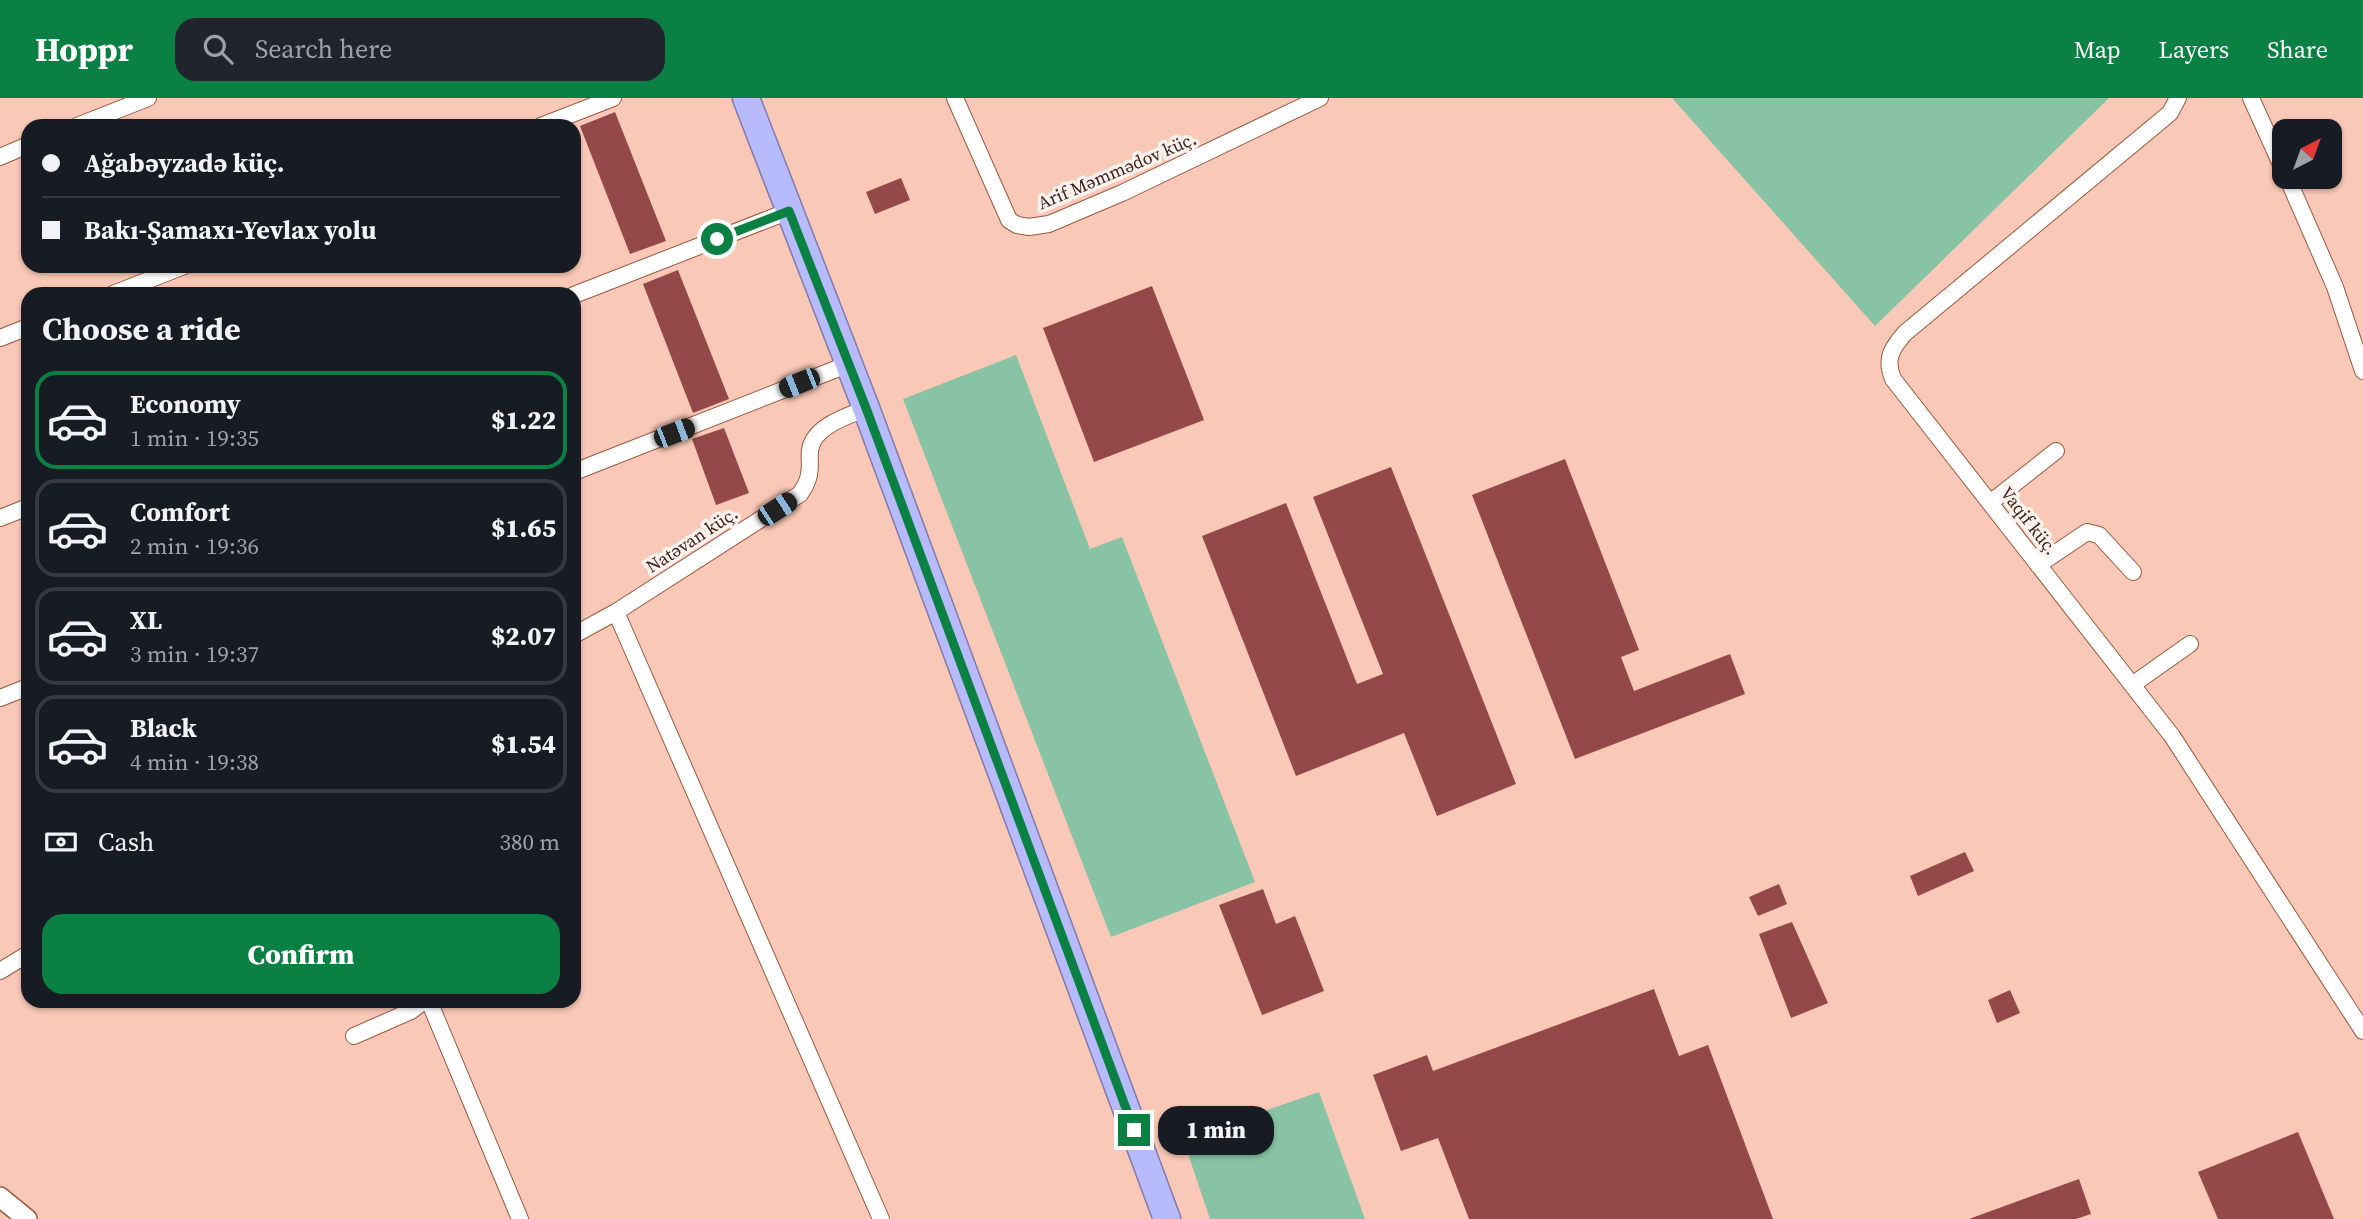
<!DOCTYPE html>
<html lang="en">
<head>
<meta charset="utf-8">
<style>
	:root { --surface:#171b24; --page:#20242c; --text:#f1f3f6; --muted:#9ea1a6; --line:#363941; --accent:#0b8043 }
	body { margin:0; font-family:"Source Serif 4",serif; background:var(--page); color:var(--text); height:100vh; display:flex; flex-direction:column; font-size:26px; white-space:nowrap }
	* { box-sizing:border-box; margin:0 }
	p { font-size:23px; color:var(--muted) }
	.icon { flex:none; width:38px; height:38px; fill:none; stroke:currentColor; stroke-width:2; stroke-linecap:round; stroke-linejoin:round }
	.map { position:relative; flex:1; overflow:hidden }
	.details { position:absolute; left:21px; top:189px; width:560px; height:721px; display:flex; flex-direction:column; background:var(--surface); border-radius:21px; box-shadow:0 2px 5px #0004 }
	.details>* { flex:none }
	.hud { position:absolute; left:21px; top:21px; width:560px; height:154px; border-radius:21px; box-shadow:0 2px 5px #0004; display:grid; align-content:center; height:154px; padding:0 21px; background:var(--surface) }
	.needle { width:46px; rotate:41deg }
	.buttons { position:absolute; left:2272px; top:21px; display:grid; gap:14px }
	.buttons a { display:grid; place-items:center; width:70px; height:70px; border-radius:14px; background:var(--surface); box-shadow:0 2px 5px #0004; font-size:35px }
	.end { position:absolute; width:32px; height:32px; margin:-16px; border:9px solid #0b8043; background:#fff; box-shadow:0 0 0 4px #fff }
	.from { border-radius:50% }
	.bubble { position:absolute; height:49px; border-radius:21px; background:var(--surface); box-shadow:0 2px 5px #0004; font-size:23px; font-weight:800; line-height:49px; text-align:center }
	.car { position:absolute; width:21px; height:42px; margin:-21px -10px; border-radius:9px; box-shadow:0 0 5px 2px #0007; background:linear-gradient(#222 24%,#8ab4d8 0 40%,#222 0 76%,#8ab4d8 0 86%,#222 0) }
	.hud b { display:flex; align-items:center; gap:24px; height:66px; font-size:26px }
	.hud b+b { border-top:2px solid var(--line) }
	.hud i { width:18px; height:18px; background:var(--text) }
	ul { padding:0; list-style:none }
	li { display:flex; align-items:center; gap:21px; height:98px; margin:0 14px 10px; padding:0 7px; border:4px solid var(--line); border-radius:21px }
	li div { flex:1 }
	li b { display:block; font-size:26px }
	li em { font-style:normal; font-weight:800 }
	li.selected { border-color:var(--accent) }
	li>.icon { width:63px; height:63px; stroke-width:1.5 }
	h2 { padding:0 21px; font-size:32px; line-height:84px }
	.pay { display:flex; align-items:center; gap:18px; height:77px; padding:0 21px; font-size:26px }
	.pay p { margin-inline-start:auto }
	.primary-button { display:flex; gap:14px; margin-top:auto; padding:14px 21px }
	.primary-button a { flex:1; height:80px; border-radius:21px; background:var(--accent); color:#fff; font-size:28px; font-weight:800; line-height:80px; text-align:center }
	header { display:flex; align-items:center; gap:42px; box-sizing:border-box; height:98px; padding:0 35px; background:var(--accent); color:#fff }
	header strong { font-size:33px }
	nav { display:flex; gap:38px; margin-inline-start:auto; font-size:24px }
	.search { width:490px; height:63px; background:var(--page); display:flex; align-items:center; gap:18px; box-sizing:border-box; padding:0 24px; border-radius:21px; color:var(--muted); font-size:26px }
	.map>svg:first-child { display:block }
</style>
</head>
<body>
<header>
<strong>Hoppr</strong>
<div class="search"><svg class="icon" aria-label="search" viewBox="0 0 24 24"><circle cx="10" cy="10" r="6"/><path d="M15 15l6 6"/></svg>Search here</div>
<nav><a>Map</a><a>Layers</a><a>Share</a></nav>
</header>
<div class="map">
<svg width="2363" height="1121" viewBox="0 0 2363 1121">
	<rect width="100%" height="100%" fill="#f9c8b6"/>
	<path fill="#87c3a4" d="M1672,0H2109L1875,228Z
		M1016,257L1090,451L1122,439L1255,784L1111,839L903,301Z
		M1319,994L1365,1121H1210L1183,1041Z"/>
	<path fill="#944849" d="M615,14L666,143L630,156L580,28Z
		M901,80L910,102L875,116L866,94Z
		M678,172L729,301L693,315L643,186Z
		M1152,188L1204,322L1094,364L1043,230Z
		M724,330L749,395L716,407L692,341Z
		M1565,361L1639,552L1621,559L1634,593L1730,556L1745,596L1575,661L1472,397Z
		M1391,369L1516,686L1437,718L1404,635L1296,678L1202,438L1286,405L1357,586L1383,576L1313,399Z
		M1965,754L1974,773L1918,798L1910,778Z
		M1779,786L1787,806L1758,818L1749,799Z
		M1263,791L1276,826L1295,818L1324,893L1262,917L1219,807Z
		M1792,824L1828,905L1791,920L1759,836Z
		M1654,891L1679,958L1708,947L1773,1121H1469L1438,1040L1401,1053L1373,977L1427,957L1433,973Z
		M2010,892L2020,915L1997,925L1988,902Z
		M2298,1034L2334,1121H2218L2198,1074Z
		M2079,1081L2091,1116L2076,1121H1969Z"/>
	<g fill="none" stroke-linecap="round" stroke-linejoin="round">
		<defs>
			<path id="minor" d="M955,0L1009,122L1017,127L1029,129L1049,126L1122,95L1320,0
				M2178,0L2170,15L1905,235C1891,251 1885,261 1893,281L2172,638L2363,933
				M2251,0L2284,73
				M77,28L148,0
				M541,28L613,0
				M0,59L28,47
				M2287,79L2335,189L2363,273
				M113,196L184,168
				M574,197L789,113
				M0,240L28,229
				M574,374L849,266
				M1990,405L2056,353
				M0,420L28,409
				M2038,467L2087,434L2099,437L2133,474
				M616,514L881,1121
				M574,537L616,514L800,396C818,371 804,359 813,343C823,325 849,318 866,310
				M2132,587L2190,546
				M0,600L28,589
				M0,873L28,856
				M429,903L520,1121
				M354,938L411,913L424,903"/>
			<path id="tertiary" d="M0,1099L27,1121"/>
			<path id="trunk" d="M746,0L866,310L1167,1121"/>
		</defs>
		<use href="#minor" stroke="#9f573c" stroke-width="18"/>
		<use href="#tertiary" stroke="#9f573c" stroke-width="22"/>
		<use href="#trunk" stroke="#827aab" stroke-width="29"/>
		<use href="#minor" stroke="#fff" stroke-width="16"/>
		<use href="#tertiary" stroke="#fff" stroke-width="19"/>
		<use href="#trunk" stroke="#b7bafb" stroke-width="26"/>
	</g>
	<g fill="none" stroke-linecap="round" stroke-linejoin="round">
		<path stroke="#0b8043" stroke-width="9" d="M717,141L789,113L866,310L1134,1032"/>
	</g>
	<g text-anchor="middle" stroke-width="7" stroke-linejoin="round" paint-order="stroke">
		<g font-size="18" fill="#422318" stroke="#fcf3f0">
			<text transform="translate(1117 73) rotate(-23)" y="6">Arif Məmmədov küç.</text>
			<text transform="translate(2029 423) rotate(52)" y="6">Vaqif küç.</text>
			<text transform="translate(692 442) rotate(-33)" y="6">Natəvan küç.</text>
		</g>
	</g>
</svg>
<div class="buttons">
<a><svg class="needle" viewBox="-14 -14 28 28"><path d="M0-13l5 13h-10z" fill="#e53935"/><path d="M0 13l5-13h-10z" fill="#9ea1a6"/></svg></a>
</div>
<i class="end from" style="left:717px;top:141px"></i>
<i class="end" style="left:1134px;top:1032px"></i>
<div class="bubble" style="left:1158px;top:1008px;width:116px">1 min</div>
<i class="car" style="left:799px;top:285px;rotate:248deg"></i>
<i class="car" style="left:674px;top:335px;rotate:69deg"></i>
<i class="car" style="left:777px;top:411px;rotate:57deg"></i>
<div class="hud">
<b><i class="from"></i>Ağabəyzadə küç.</b>
<b><i></i>Bakı-Şamaxı-Yevlax yolu</b>
</div>
<section class="details">
<h2>Choose a ride</h2>
<ul>
<li class="selected"><svg class="icon" aria-label="car" viewBox="0 0 24 24"><path d="M5 17H2v-5l4-1 3-4h7l3 4 3 1v5h-3M9 17h6M6 11h13"/><circle cx="7" cy="17" r="2"/><circle cx="17" cy="17" r="2"/></svg><div><b>Economy</b><p>1 min · 19:35</p></div><em>$1.22</em></li>
<li><svg class="icon" aria-label="car" viewBox="0 0 24 24"><path d="M5 17H2v-5l4-1 3-4h7l3 4 3 1v5h-3M9 17h6M6 11h13"/><circle cx="7" cy="17" r="2"/><circle cx="17" cy="17" r="2"/></svg><div><b>Comfort</b><p>2 min · 19:36</p></div><em>$1.65</em></li>
<li><svg class="icon" aria-label="car" viewBox="0 0 24 24"><path d="M5 17H2v-5l4-1 3-4h7l3 4 3 1v5h-3M9 17h6M6 11h13"/><circle cx="7" cy="17" r="2"/><circle cx="17" cy="17" r="2"/></svg><div><b>XL</b><p>3 min · 19:37</p></div><em>$2.07</em></li>
<li><svg class="icon" aria-label="car" viewBox="0 0 24 24"><path d="M5 17H2v-5l4-1 3-4h7l3 4 3 1v5h-3M9 17h6M6 11h13"/><circle cx="7" cy="17" r="2"/><circle cx="17" cy="17" r="2"/></svg><div><b>Black</b><p>4 min · 19:38</p></div><em>$1.54</em></li>
</ul>
<div class="pay"><svg class="icon" aria-label="cash" viewBox="0 0 24 24"><path d="M3 7h18v10H3z"/><circle cx="12" cy="12" r="2"/></svg>Cash<p>380 m</p></div>
<div class="primary-button"><a>Confirm</a></div>
</section>
</div>
</body>
</html>
